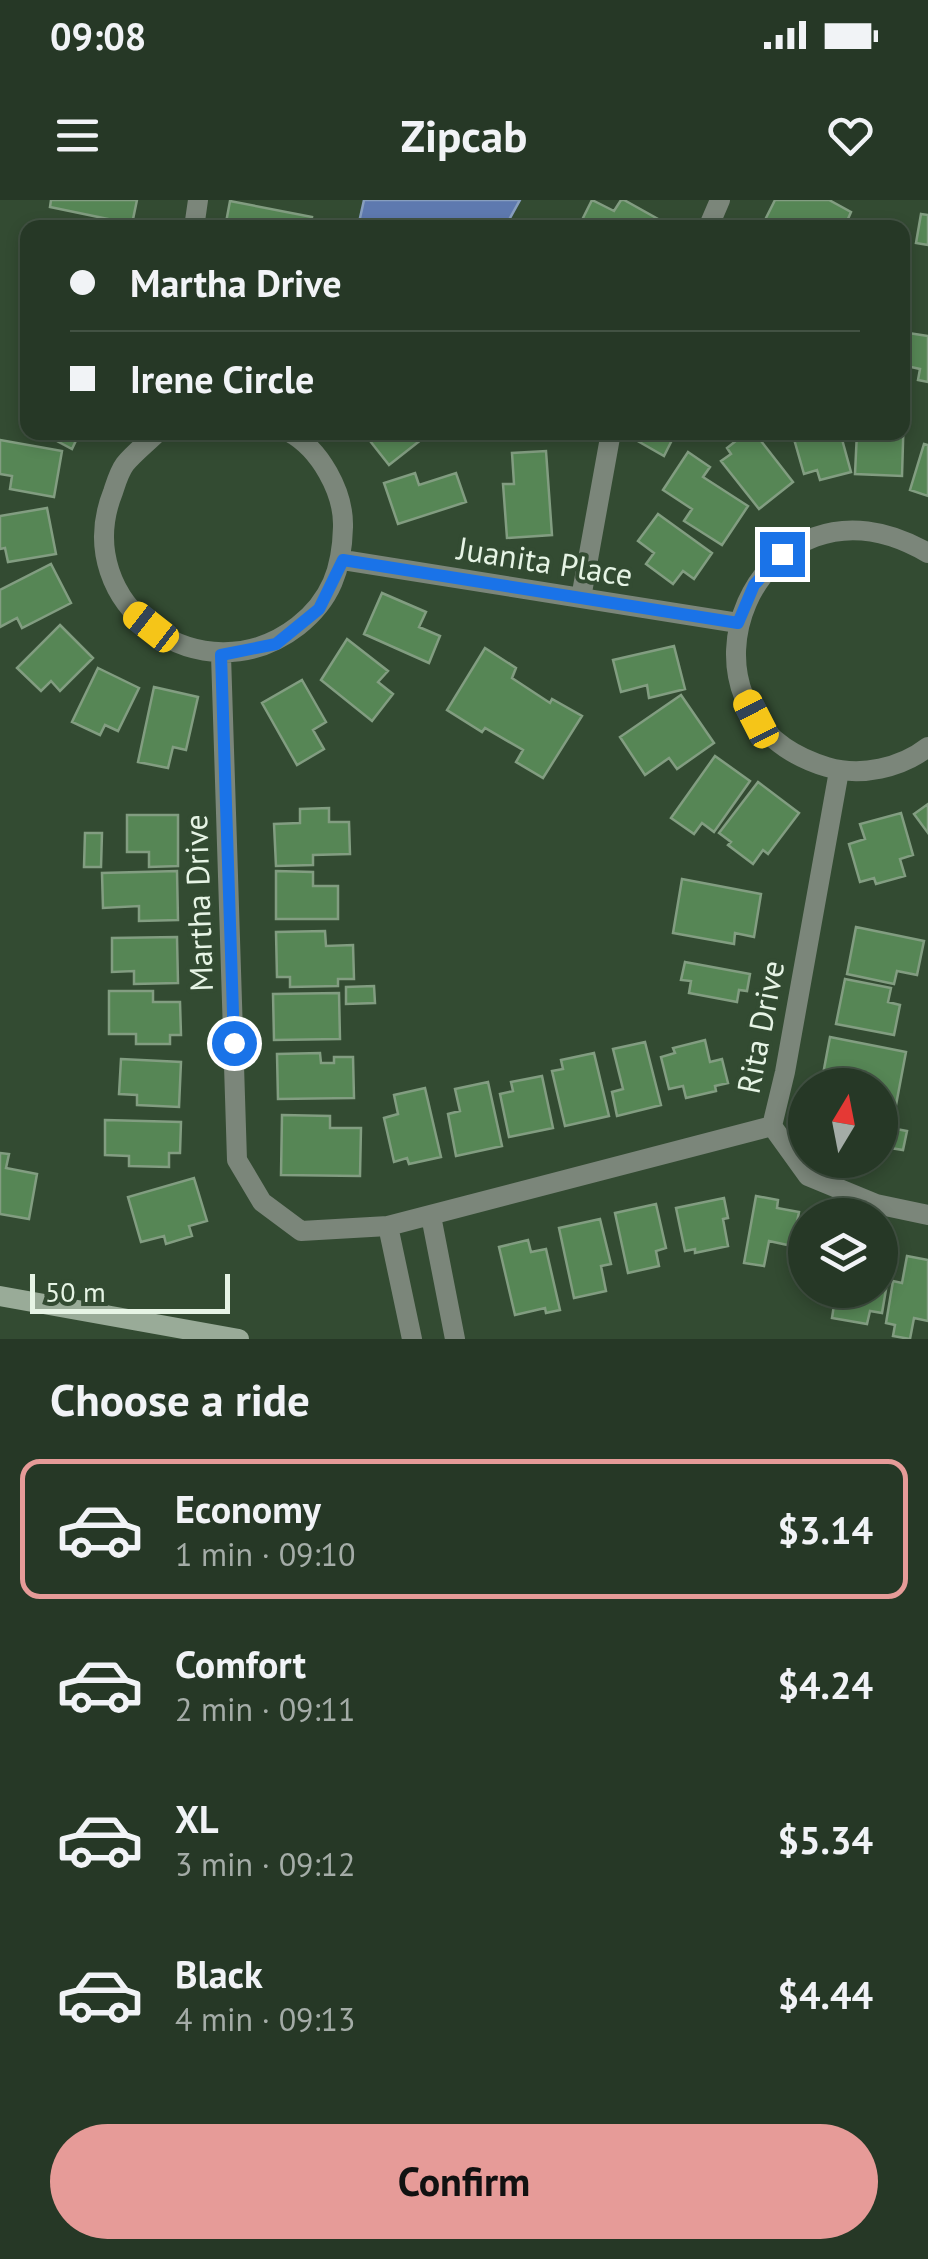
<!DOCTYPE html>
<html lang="en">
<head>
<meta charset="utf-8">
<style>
	:root { --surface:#263826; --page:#324332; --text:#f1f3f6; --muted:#a4aca7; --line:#425243; --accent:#e69b98 }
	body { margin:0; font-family:"PT Sans",sans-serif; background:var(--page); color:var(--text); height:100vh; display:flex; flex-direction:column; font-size:38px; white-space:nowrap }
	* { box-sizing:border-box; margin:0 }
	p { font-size:32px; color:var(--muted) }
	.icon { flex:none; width:55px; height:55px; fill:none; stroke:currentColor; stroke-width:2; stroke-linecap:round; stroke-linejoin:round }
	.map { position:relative; height:1139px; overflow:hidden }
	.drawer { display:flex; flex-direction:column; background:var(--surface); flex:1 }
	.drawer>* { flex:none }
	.top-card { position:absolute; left:20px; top:20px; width:890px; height:220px; border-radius:20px; box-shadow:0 5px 15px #0003,0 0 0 2px var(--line); display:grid; align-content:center; height:220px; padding:0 50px; background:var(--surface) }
	.needle { width:65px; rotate:10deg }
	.buttons { position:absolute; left:788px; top:868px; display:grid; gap:20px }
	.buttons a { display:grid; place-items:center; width:110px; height:110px; border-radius:50%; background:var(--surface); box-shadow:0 5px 15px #0003,0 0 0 2px var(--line); font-size:50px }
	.scale { position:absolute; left:30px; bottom:25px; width:200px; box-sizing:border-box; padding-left:10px; border:5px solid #e6f4e5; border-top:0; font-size:28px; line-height:35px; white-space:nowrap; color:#e6f4e5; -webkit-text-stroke:8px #334b32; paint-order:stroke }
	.end { position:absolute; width:45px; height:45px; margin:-22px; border:12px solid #1a73e8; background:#fff; box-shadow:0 0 0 5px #fff }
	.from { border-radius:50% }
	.car { position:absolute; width:30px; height:60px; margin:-30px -15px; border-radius:12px; box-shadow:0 0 8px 2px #0007; background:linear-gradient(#f5c518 24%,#345 0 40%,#f5c518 0 76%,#345 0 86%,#f5c518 0) }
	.top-card b { display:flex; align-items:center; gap:35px; height:95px; font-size:38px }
	.top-card b+b { border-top:2px solid var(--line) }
	.top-card i { width:25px; height:25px; background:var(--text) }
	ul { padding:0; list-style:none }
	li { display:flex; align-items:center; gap:30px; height:140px; margin:0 20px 15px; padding:0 30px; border:5px solid transparent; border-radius:20px }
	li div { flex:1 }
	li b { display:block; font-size:38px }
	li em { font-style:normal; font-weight:800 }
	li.active { border-color:var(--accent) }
	li>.icon { width:90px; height:90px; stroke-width:1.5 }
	h2 { padding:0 50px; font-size:45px; line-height:120px }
	.action { display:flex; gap:20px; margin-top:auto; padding:20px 50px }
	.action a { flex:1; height:115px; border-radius:60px; background:var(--accent); color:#111; font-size:40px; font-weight:800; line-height:115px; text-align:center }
	.status { display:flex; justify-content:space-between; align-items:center; height:70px; padding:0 50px; background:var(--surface); direction:ltr }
	.status svg { height:28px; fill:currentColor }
	header { display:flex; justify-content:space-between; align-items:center; height:130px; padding:0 50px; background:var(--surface); font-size:45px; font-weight:800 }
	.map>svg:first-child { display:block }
</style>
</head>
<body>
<div class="status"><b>09:08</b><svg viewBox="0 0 49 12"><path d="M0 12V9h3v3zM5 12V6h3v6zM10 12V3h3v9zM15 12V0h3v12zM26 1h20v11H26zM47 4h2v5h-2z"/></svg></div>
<header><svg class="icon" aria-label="menu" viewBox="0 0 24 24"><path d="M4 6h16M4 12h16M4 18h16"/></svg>Zipcab<svg class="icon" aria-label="heart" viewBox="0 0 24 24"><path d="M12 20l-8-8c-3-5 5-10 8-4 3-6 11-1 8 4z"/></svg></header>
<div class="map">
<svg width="928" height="1139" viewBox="0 0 928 1139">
	<rect width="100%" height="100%" fill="#334b32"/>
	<path fill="#5e79af" stroke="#879ebf" stroke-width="2.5" d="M364,0H520L505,27H358Z"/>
	<path fill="#568655" stroke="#829d81" stroke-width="2.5" d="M51,0H137L132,24L50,7Z
		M592,0L614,11L621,0H624L658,19L653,28H578Z
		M775,0H829L851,12L844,28H784L766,18Z
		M230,1L312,17L310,28H225Z
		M921,14L928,15V45L916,43Z
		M902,132L928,136V182L918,180L920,169L902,165Z
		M902,210H904L902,276L855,274L857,232H902Z
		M40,232H80L72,249Z
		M363,232H431L389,265Z
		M640,232H676L664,256L636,240Z
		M747,232H754L793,282L759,309L721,261L731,254L727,248Z
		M804,232H840L851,272L820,280L817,270L804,274L794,239L805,237Z
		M0,240L62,251L54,297L10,289L12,276L0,274Z
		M924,244L928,245V296L910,290Z
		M546,251L552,335L507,338L503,284H514L512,253Z
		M688,252L710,267L703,277L748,306L722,345L684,321L692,309L663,290Z
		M415,273L419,285L456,273L466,302L398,324L384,283Z
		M47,308L56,354L8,362L5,348L0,349V316Z
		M658,314L712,353L694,379L683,371L673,384L646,364L654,353L638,341Z
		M51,364L71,403L22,428L17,418L0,427V390Z
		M382,393L426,412L419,427L440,436L429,463L364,434Z
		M60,425L93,458L60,491L51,481L41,491L17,468Z
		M347,439L388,471L378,482L393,494L372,521L321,480Z
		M674,446L685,489L649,498L647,485L621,492L613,460Z
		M485,448L516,468L512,478L550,503L552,499L582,516L543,578L516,562L523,550L485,528L482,532L447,510Z
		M98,468L139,488L118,531L105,525L100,535L72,522Z
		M302,480L326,522L313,530L324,549L297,565L262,503Z
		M154,487L198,497L186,550L173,547L168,568L138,562Z
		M681,495L714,543L677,569L669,558L645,575L620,537Z
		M715,556L750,581L714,632L702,623L694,634L671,618Z
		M758,582L799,613L768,654L763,650L753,664L728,645L731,642L719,633Z
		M928,604V633L914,614Z
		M329,608V622H349L350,654L313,655V665L276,666L274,624L300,623V609Z
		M901,613L913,655L900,659L905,676L876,684L874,678L860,682L849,644L865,639L860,624Z
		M127,615H178V666L149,667V652H127Z
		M85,633H102L101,667H84Z
		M177,671L178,720L139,721V706L103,708L102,673Z
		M276,671L313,672V686H338V719H276Z
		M682,679L761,694L754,737L735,733L734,744L673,733Z
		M856,727L924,741L917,775L897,771L894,784L847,774Z
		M325,731L326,746L353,745L354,779H338V786L290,787V777H277L276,732Z
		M177,737L178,783L134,784V771L112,772V738Z
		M685,762L750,774L747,791L739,790L737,802L689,793L691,781L681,780Z
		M845,779L891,788L888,802L900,805L894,835L836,824Z
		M374,786L375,803L346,804V787Z
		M109,791H153V802H180L181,835H170V844H136V834H109Z
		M339,793L340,839L274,840L273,794Z
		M830,837L906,852L896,905L880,902V885H821Z
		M705,840L710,862L722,859L728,883L715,886L716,891L686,898L683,886L669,889L661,857L675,853L673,848Z
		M645,842L661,905L617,916L612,892L623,889L613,849Z
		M320,853L321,863H334V857H353L354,898L278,899L277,854Z
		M594,853L609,916L565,926L552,871L563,869L561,860Z
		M121,859L181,862L179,907L137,905V895L119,894Z
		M542,876L553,928L509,937L500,894L513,891L511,882Z
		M488,882L502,946L456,956L448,914L460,911L455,889Z
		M425,888L441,957L409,964L407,958L394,962L384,918L398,914L394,895Z
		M282,915L330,916V928H361L360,976L281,975Z
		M105,920L181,922L180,953H169V967L129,966V956L105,955Z
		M880,926L907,931L903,950L884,947L880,955Z
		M0,953L9,954L6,968L37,974L29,1019L0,1014Z
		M194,978L207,1021L189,1026L192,1036L166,1044L164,1036L141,1042L128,997Z
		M756,996L778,1000L777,1008L799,1012L792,1046L769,1041L764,1066L744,1063Z
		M724,998L728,1018L723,1019L728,1046L695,1053V1049L685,1051L676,1008Z
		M656,1004L666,1048L656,1051L659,1066L628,1073L615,1013Z
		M600,1019L611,1064L601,1066L606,1091L574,1098L559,1028Z
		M528,1040L531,1052L546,1049L560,1110L546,1113L545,1108L515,1115L499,1047Z
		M880,1052L892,1054L882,1113L870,1111L867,1124L832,1118L834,1105L818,1102L820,1090H880Z
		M907,1056L928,1060V1121L914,1118L910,1139L893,1136L895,1125L886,1123L893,1081L902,1083Z"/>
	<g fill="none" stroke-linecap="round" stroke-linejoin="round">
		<path stroke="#7b867a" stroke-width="20" d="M194,28L198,0
			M708,28L720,0
			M158,232C147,243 134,253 125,264C119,272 116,283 113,292C68,405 203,500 298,426C331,400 342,369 343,327C344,292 320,249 289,232
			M928,353C757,253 650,514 827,567C861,577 901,568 928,547
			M343,360L738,423
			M581,398L611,232
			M221,455L237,960L262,1002L301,1031L388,1026L772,926L785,872L839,571
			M772,926L808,976L876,1004L928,1015
			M431,1016L455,1139
			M388,1026L412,1139"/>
		<path stroke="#99ab98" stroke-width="20" d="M0,1096L239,1139"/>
	</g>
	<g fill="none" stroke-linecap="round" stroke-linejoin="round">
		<path stroke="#1a73e8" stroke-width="12" d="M234,843L221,455L276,444L319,409L343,360L738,423L754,385L782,354"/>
	</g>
	<g text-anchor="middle" stroke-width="8" stroke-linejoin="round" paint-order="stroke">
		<g font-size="32" fill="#e6f4e5" stroke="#334b32">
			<text transform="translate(545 362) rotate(9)" y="11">Juanita Place</text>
			<text transform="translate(199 703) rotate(-92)" y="11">Martha Drive</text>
			<text transform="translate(761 827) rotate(-79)" y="11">Rita Drive</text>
		</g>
	</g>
</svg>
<div class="buttons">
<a><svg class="needle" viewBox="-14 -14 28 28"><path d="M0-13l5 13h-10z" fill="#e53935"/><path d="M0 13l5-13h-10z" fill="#a4aca7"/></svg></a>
<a><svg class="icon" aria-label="layers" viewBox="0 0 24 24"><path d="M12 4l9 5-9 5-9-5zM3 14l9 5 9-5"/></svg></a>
</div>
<div class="scale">50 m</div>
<i class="end from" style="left:234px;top:843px"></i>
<i class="end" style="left:782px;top:354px"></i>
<i class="car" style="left:151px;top:427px;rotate:308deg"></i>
<i class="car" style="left:756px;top:519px;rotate:333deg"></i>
<div class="top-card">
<b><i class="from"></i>Martha Drive</b>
<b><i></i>Irene Circle</b>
</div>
</div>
<section class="drawer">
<h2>Choose a ride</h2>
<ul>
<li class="active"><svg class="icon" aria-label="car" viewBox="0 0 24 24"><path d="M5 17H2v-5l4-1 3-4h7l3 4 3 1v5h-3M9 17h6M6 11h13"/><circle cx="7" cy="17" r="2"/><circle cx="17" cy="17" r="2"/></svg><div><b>Economy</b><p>1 min · 09:10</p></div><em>$3.14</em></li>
<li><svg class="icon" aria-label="car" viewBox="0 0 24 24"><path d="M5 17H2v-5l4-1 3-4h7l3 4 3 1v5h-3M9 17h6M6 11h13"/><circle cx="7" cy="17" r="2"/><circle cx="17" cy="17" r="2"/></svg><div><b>Comfort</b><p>2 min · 09:11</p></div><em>$4.24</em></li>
<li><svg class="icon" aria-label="car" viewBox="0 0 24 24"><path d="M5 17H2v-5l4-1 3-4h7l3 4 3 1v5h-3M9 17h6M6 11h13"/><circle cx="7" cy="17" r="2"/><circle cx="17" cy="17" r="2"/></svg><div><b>XL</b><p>3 min · 09:12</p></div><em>$5.34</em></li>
<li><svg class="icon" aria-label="car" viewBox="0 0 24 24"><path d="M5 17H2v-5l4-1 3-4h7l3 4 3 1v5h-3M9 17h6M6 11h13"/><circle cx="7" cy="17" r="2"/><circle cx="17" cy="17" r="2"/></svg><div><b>Black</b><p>4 min · 09:13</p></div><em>$4.44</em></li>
</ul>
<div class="action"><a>Confirm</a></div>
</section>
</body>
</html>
